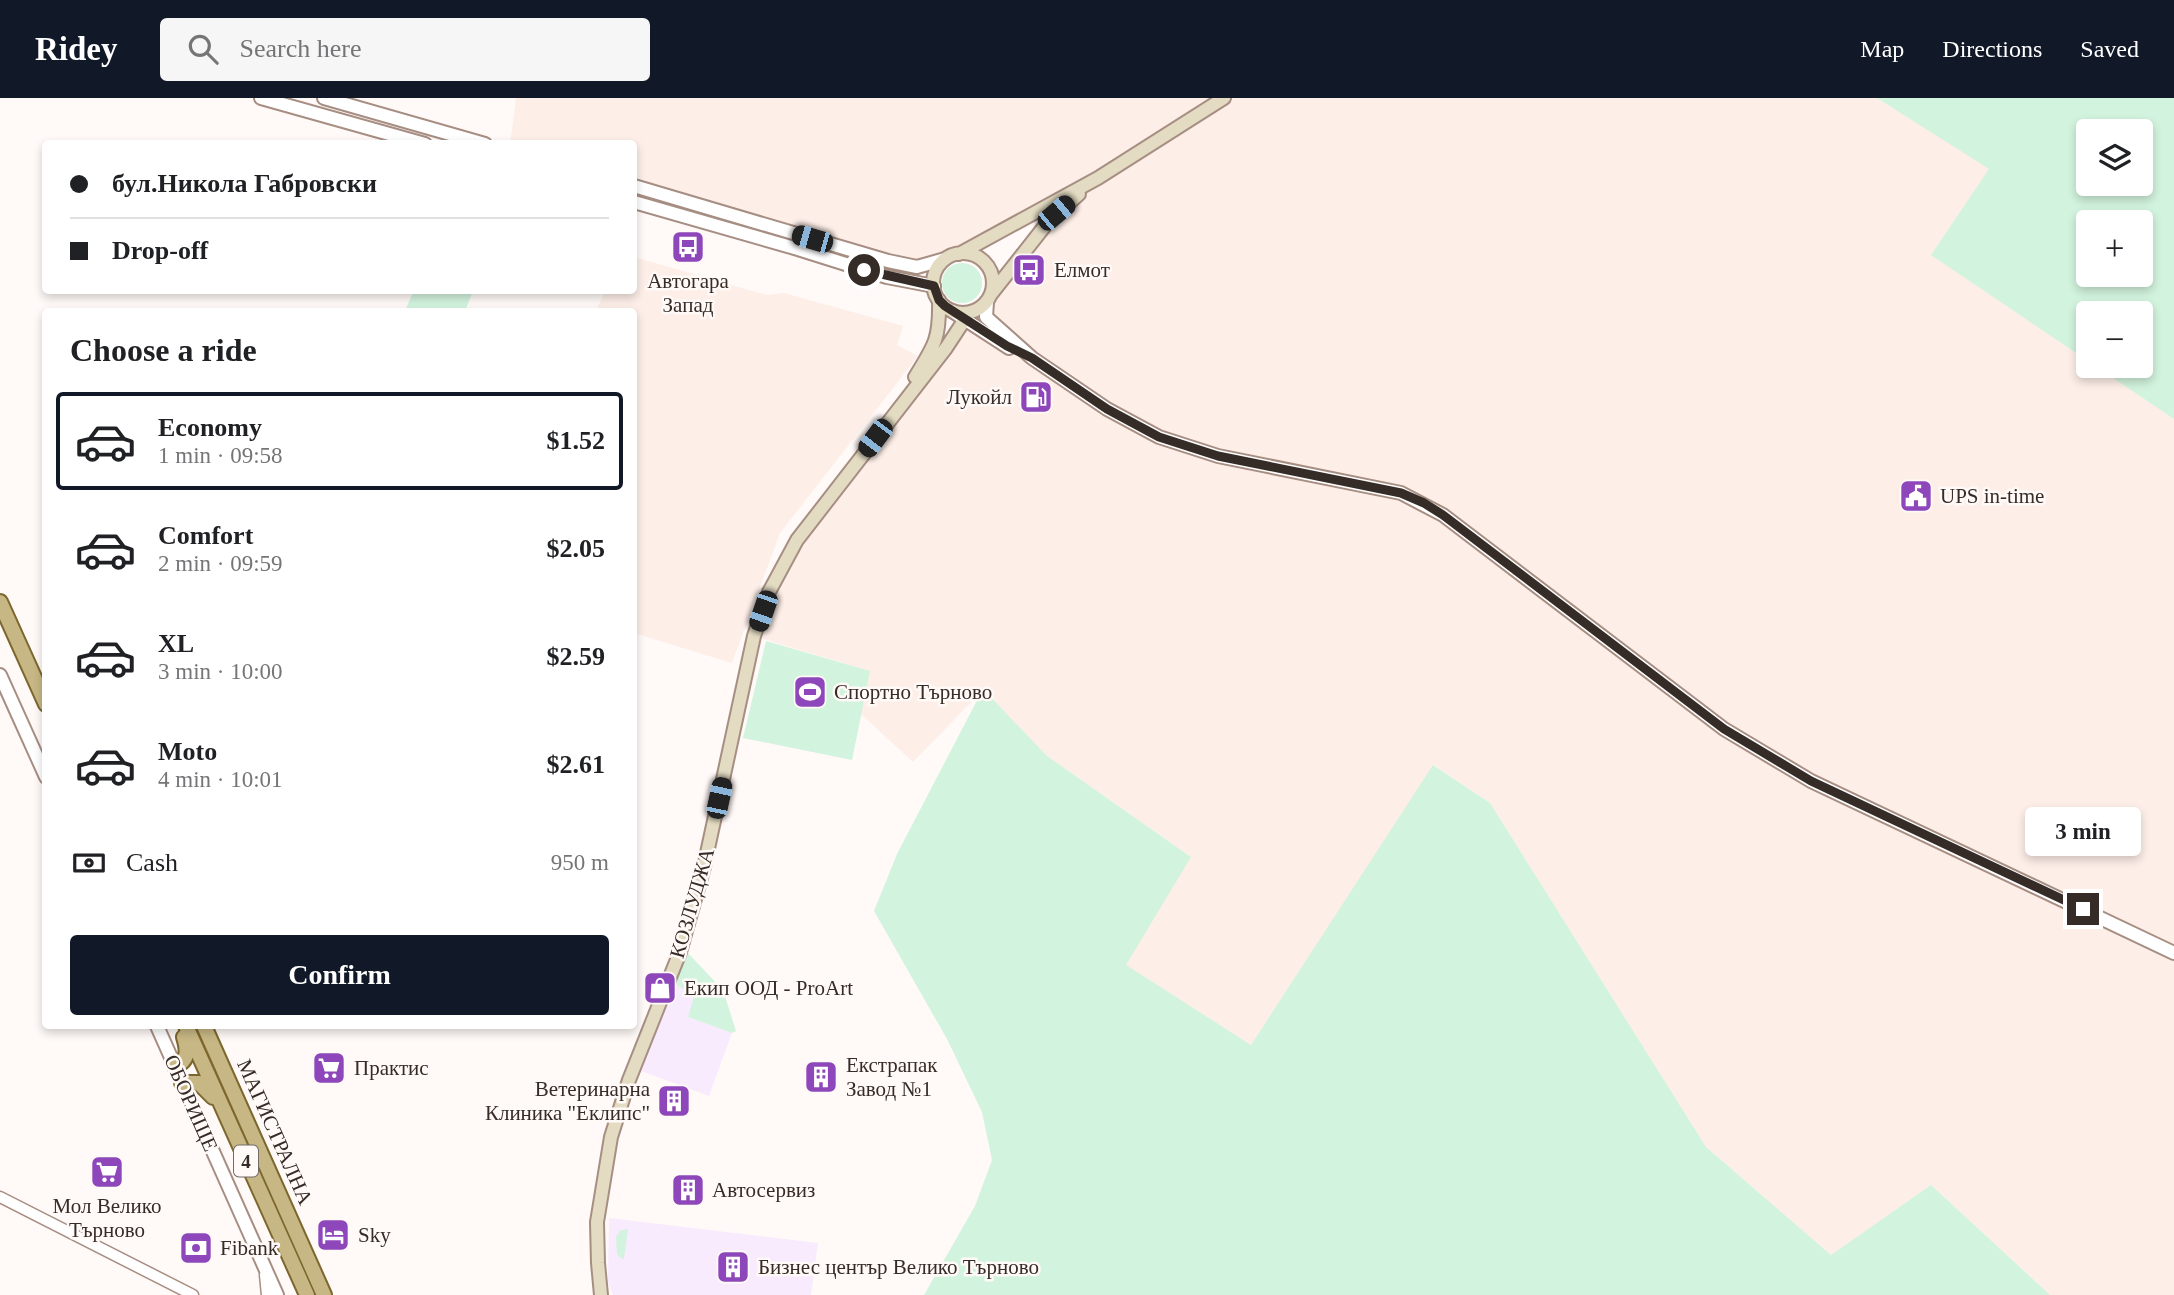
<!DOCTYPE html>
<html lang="en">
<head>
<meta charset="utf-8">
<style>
	:root { --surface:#fff; --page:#f6f6f6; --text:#202124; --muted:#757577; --line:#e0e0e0; --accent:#111827 }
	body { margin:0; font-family:"Times New Roman",serif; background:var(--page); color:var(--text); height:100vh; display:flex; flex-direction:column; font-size:26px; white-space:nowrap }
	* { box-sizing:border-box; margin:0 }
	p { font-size:23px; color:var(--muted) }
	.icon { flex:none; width:38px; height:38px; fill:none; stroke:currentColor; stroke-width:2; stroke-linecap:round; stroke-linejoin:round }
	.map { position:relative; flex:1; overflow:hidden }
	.side { position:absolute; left:42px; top:210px; width:595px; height:721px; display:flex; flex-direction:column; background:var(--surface); border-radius:7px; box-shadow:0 4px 10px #0003 }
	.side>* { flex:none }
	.banner { position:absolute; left:42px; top:42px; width:595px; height:154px; border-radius:7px; box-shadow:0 4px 10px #0003; display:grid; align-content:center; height:154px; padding:0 28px; background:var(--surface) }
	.tools { position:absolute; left:2076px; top:21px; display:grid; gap:14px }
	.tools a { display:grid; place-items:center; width:77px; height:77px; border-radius:7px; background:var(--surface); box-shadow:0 4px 10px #0003; font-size:35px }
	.end { position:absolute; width:32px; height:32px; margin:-16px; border:9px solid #362c27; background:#fff; box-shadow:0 0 0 4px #fff }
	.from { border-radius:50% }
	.bubble { position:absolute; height:49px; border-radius:7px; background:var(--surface); box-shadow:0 4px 10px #0003; font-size:23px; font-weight:600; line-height:49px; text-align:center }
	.car { position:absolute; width:21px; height:42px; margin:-21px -10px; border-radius:9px; box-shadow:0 0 5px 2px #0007; background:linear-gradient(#222 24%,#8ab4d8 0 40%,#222 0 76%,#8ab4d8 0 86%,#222 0) }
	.banner b { display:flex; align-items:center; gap:24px; height:66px; font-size:26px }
	.banner b+b { border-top:2px solid var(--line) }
	.banner i { width:18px; height:18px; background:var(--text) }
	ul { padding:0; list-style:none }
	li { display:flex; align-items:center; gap:21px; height:98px; margin:0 14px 10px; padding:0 14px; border:4px solid transparent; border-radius:7px }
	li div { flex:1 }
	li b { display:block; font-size:26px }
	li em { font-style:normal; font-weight:600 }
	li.current { border-color:var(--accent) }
	li>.icon { width:63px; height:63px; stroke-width:1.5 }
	h2 { padding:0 28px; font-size:32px; line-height:84px }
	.pay { display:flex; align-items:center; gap:18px; height:77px; padding:0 28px; font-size:26px }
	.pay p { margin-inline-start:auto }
	.button { display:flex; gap:14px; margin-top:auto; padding:14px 28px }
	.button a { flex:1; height:80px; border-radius:7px; background:var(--accent); color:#fff; font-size:28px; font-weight:600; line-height:80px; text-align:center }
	header { display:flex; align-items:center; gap:42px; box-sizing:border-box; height:98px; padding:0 35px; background:var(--accent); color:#fff }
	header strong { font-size:33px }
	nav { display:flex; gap:38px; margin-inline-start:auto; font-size:24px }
	.search { width:490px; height:63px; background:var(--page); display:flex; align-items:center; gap:18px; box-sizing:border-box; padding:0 24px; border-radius:7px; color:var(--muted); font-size:26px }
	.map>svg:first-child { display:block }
</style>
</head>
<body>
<header>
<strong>Ridey</strong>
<div class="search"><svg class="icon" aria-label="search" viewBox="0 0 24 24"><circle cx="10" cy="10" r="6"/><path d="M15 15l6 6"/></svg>Search here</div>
<nav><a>Map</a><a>Directions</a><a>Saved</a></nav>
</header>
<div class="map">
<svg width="2174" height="1197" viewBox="0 0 2174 1197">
	<rect width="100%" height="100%" fill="#fff9f7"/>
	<path fill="#f9ebfe" d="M674,885L695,898L688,919L732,935L709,998L641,973Z
		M609,1120L818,1145L811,1197H613L608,1184Z"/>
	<path fill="#fdeee8" d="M516,0H1877L1990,71L1932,157L2088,263V268H2095L2174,321V1197H2050L1931,1087L1831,1157L1706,1049L1490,705L1434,667L1251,947L1125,867L1190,758L1047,658L983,592L913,664L861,616L870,573L754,538L778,475L969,215L987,204L1001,184L1094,83L959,156L917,169L634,88V46H510Z
		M634,159L767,197L784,195L903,228L897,247L918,258L780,435L732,565L634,535V214L596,213L605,193L634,192Z"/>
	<path fill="#d2f3dd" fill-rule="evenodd" d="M1877,0H2174V321L2095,268H2140V215H2088V263L1931,157L1989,71ZM2140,33V86H2088V33ZM2088,124H2140V177H2088Z
		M942 185a20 20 0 1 1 40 0a20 20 0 1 1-40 0Z
		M414,192H473V193L465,213H405Z
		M766,543L870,573L852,662L743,640Z
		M983,591L1047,658L1191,759L1126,867L1251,947L1433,667L1490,705L1706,1049L1831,1157L1931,1087L2050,1197H924L975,1108L992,1062L982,1014L947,941L874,813L897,756Z
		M687,854L723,892L736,933L732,935L688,919L694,898L674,885Z
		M628,1131L624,1161H622L617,1156L616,1139L621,1132Z"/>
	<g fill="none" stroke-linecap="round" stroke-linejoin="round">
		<defs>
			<path id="minor" d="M0,1099L193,1197
				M265,1177L267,1197"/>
			<path id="tertiary" d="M261,0L425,46
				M324,0L485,46
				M634,88L888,163L917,169L945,161
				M634,104L798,151L887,179L934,188
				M987,204L986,219L1032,260L1107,311L1159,339L1218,358L1401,395L1443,417L1724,631L1811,683L2174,855
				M952,213L1009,250
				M0,577L46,679
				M157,928L277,1197"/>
			<path id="secondary" d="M933 185a30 30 0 1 1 60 0a30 30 0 1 1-60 0Z
				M959,156L1098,80L1224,0
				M992,195L1048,124L1079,96
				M915,279C935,247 940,240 939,202
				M601,1197L598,1165L597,1124L611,1039L629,982L680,854L704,769L754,538L769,494L797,442L946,250L969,215"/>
			<path id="primary" d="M0,504L46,606
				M186,928L307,1197
				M204,928L324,1197
				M175,968C189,963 188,952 184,939
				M182,985H199L213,999"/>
		</defs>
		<use href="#minor" stroke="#a78e83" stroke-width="13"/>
		<use href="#tertiary" stroke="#a78e83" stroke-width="16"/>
		<use href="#secondary" stroke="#a78e83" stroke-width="16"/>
		<use href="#primary" stroke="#7c672e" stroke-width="18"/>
		<use href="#minor" stroke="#fff" stroke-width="10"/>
		<use href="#tertiary" stroke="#fff" stroke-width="12"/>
		<use href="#secondary" stroke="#e3dbc2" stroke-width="12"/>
		<use href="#primary" stroke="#c7b784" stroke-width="14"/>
	</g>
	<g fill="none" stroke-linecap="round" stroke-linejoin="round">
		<path stroke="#362c27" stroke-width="9" d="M864,172L934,188L939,202L945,208L1007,248L1032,260L1107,311L1159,339L1218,358L1401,395L1424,405L1443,417L1724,631L1811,683L2083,811"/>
	</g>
	<defs>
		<symbol id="bus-square" viewBox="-11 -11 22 22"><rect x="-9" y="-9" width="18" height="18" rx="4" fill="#8e47ba" stroke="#fff9f7"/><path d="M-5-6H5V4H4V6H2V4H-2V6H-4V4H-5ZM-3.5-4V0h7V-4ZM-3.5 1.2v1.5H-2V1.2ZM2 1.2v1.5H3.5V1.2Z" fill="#fff"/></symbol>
		<symbol id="fuel-square" viewBox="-11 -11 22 22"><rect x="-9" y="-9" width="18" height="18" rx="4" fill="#8e47ba" stroke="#fff9f7"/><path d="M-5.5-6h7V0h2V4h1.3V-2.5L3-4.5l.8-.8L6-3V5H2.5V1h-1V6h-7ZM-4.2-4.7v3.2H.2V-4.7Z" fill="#fff"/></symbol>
		<symbol id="civic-square" viewBox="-11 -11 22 22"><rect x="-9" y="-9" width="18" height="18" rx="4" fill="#8e47ba" stroke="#fff9f7"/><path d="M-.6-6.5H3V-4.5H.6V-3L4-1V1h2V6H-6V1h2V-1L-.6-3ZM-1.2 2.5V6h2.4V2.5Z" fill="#fff"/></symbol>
		<symbol id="stadium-square" viewBox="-11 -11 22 22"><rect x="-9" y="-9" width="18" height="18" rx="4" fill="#8e47ba" stroke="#fff9f7"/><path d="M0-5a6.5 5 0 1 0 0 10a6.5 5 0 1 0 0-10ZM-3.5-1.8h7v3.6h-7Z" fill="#fff"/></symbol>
		<symbol id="shop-square" viewBox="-11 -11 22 22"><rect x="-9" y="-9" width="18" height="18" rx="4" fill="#8e47ba" stroke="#fff9f7"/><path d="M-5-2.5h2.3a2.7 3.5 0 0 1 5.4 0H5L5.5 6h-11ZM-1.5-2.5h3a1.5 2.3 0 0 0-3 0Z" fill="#fff"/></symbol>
		<symbol id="supermarket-square" viewBox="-11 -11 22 22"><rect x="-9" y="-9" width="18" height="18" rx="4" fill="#8e47ba" stroke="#fff9f7"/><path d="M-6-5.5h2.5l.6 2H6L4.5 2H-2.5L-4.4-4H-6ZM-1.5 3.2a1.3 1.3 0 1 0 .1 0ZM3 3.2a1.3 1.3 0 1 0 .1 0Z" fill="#fff"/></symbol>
		<symbol id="building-square" viewBox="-11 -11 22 22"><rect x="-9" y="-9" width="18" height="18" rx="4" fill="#8e47ba" stroke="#fff9f7"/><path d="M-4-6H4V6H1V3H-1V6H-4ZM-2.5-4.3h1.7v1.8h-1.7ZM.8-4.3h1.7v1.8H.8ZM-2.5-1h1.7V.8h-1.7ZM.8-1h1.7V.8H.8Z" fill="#fff"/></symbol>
		<symbol id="hotel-square" viewBox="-11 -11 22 22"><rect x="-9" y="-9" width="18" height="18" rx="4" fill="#8e47ba" stroke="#fff9f7"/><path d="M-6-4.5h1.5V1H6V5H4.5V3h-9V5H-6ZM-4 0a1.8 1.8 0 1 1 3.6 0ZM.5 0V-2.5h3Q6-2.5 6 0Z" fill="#fff"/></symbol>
		<symbol id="bank-square" viewBox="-11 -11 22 22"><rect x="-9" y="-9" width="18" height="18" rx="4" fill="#8e47ba" stroke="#fff9f7"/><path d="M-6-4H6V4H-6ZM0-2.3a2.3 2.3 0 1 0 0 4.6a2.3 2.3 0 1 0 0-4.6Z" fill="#fff"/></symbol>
	</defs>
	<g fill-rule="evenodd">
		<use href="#bus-square" x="669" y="130" width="38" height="38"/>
		<use href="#bus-square" x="1010" y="153" width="38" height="38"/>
		<use href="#fuel-square" x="1017" y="280" width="38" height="38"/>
		<use href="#civic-square" x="1897" y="379" width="38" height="38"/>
		<use href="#stadium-square" x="791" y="575" width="38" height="38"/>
		<use href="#shop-square" x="641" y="871" width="38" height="38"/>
		<use href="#supermarket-square" x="310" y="951" width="38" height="38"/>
		<use href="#building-square" x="802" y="960" width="38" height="38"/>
		<use href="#building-square" x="655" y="984" width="38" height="38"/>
		<use href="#supermarket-square" x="88" y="1055" width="38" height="38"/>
		<use href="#building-square" x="669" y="1073" width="38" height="38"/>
		<use href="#hotel-square" x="314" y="1118" width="38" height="38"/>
		<use href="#bank-square" x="177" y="1131" width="38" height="38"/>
		<use href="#building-square" x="714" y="1150" width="38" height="38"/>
	</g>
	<g text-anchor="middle" stroke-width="5" stroke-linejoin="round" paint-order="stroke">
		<rect fill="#fff9f7" stroke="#726a65" stroke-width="2" x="234" y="1047.5" width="24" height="31" rx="5"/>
		<g font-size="19" font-weight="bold" fill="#362c27">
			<text x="246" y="1070">4</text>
		</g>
		<g font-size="21" fill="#362c27" stroke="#fff9f7" text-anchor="start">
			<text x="1054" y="179">Елмот</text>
			<text x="688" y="190" text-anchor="middle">Автогара<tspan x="688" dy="24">Запад</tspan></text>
			<text x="1012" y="306" text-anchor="end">Лукойл</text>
			<text x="1940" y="405">UPS in-time</text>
			<text x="834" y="601">Спортно Търново</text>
			<text x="684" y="897">Екип ООД - ProArt</text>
			<text x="846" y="974">Екстрапак<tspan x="846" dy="24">Завод №1</tspan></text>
			<text x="354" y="977">Практис</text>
			<text x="650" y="998" text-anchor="end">Ветеринарна<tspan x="650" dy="24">Клиника "Еклипс"</tspan></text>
			<text x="712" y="1099">Автосервиз</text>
			<text x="107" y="1115" text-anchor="middle">Мол Велико<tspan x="107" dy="24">Търново</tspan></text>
			<text x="358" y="1144">Sky</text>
			<text x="220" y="1157">Fibank</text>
			<text x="758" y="1176">Бизнес център Велико Търново</text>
		</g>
		<g font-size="21" fill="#362c27" stroke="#fff9f7">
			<text transform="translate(692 805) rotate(-74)" y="7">КОЗЛУДЖА</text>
			<text transform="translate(191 1005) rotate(66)" y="7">ОБОРИЩЕ</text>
			<text transform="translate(275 1034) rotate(66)" y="7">МАГИСТРАЛНА</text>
		</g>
	</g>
</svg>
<div class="tools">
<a><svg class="icon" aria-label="layers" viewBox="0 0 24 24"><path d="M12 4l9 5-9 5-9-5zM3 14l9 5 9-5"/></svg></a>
<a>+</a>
<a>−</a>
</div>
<i class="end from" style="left:864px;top:172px"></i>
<i class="end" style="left:2083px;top:811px"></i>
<div class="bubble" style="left:2025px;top:709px;width:116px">3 min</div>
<i class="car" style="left:1056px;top:115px;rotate:50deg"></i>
<i class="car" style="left:812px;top:141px;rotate:286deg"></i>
<i class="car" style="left:875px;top:340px;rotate:217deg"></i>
<i class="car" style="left:763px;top:513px;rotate:199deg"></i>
<i class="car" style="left:719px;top:700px;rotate:12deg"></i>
<div class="banner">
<b><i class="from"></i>бул.Никола Габровски</b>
<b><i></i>Drop-off</b>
</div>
<section class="side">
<h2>Choose a ride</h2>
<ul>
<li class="current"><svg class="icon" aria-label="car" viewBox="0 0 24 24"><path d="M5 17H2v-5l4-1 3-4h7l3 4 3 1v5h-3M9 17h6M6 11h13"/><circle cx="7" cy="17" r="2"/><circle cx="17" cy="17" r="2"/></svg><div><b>Economy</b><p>1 min · 09:58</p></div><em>$1.52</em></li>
<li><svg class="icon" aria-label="car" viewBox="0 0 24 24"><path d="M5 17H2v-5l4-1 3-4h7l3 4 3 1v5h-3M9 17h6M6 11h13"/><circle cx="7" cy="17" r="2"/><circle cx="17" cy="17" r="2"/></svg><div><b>Comfort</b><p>2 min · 09:59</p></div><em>$2.05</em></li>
<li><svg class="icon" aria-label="car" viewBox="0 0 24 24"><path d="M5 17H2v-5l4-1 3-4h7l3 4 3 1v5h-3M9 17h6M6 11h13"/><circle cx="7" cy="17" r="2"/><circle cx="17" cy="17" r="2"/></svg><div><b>XL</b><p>3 min · 10:00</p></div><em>$2.59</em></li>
<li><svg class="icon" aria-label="car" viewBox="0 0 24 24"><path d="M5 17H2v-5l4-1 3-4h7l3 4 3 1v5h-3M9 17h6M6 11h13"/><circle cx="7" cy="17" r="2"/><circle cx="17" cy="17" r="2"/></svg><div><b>Moto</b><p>4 min · 10:01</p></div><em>$2.61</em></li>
</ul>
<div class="pay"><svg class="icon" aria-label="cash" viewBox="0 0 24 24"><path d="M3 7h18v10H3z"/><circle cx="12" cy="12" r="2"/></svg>Cash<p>950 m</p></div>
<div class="button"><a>Confirm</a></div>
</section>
</div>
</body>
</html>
